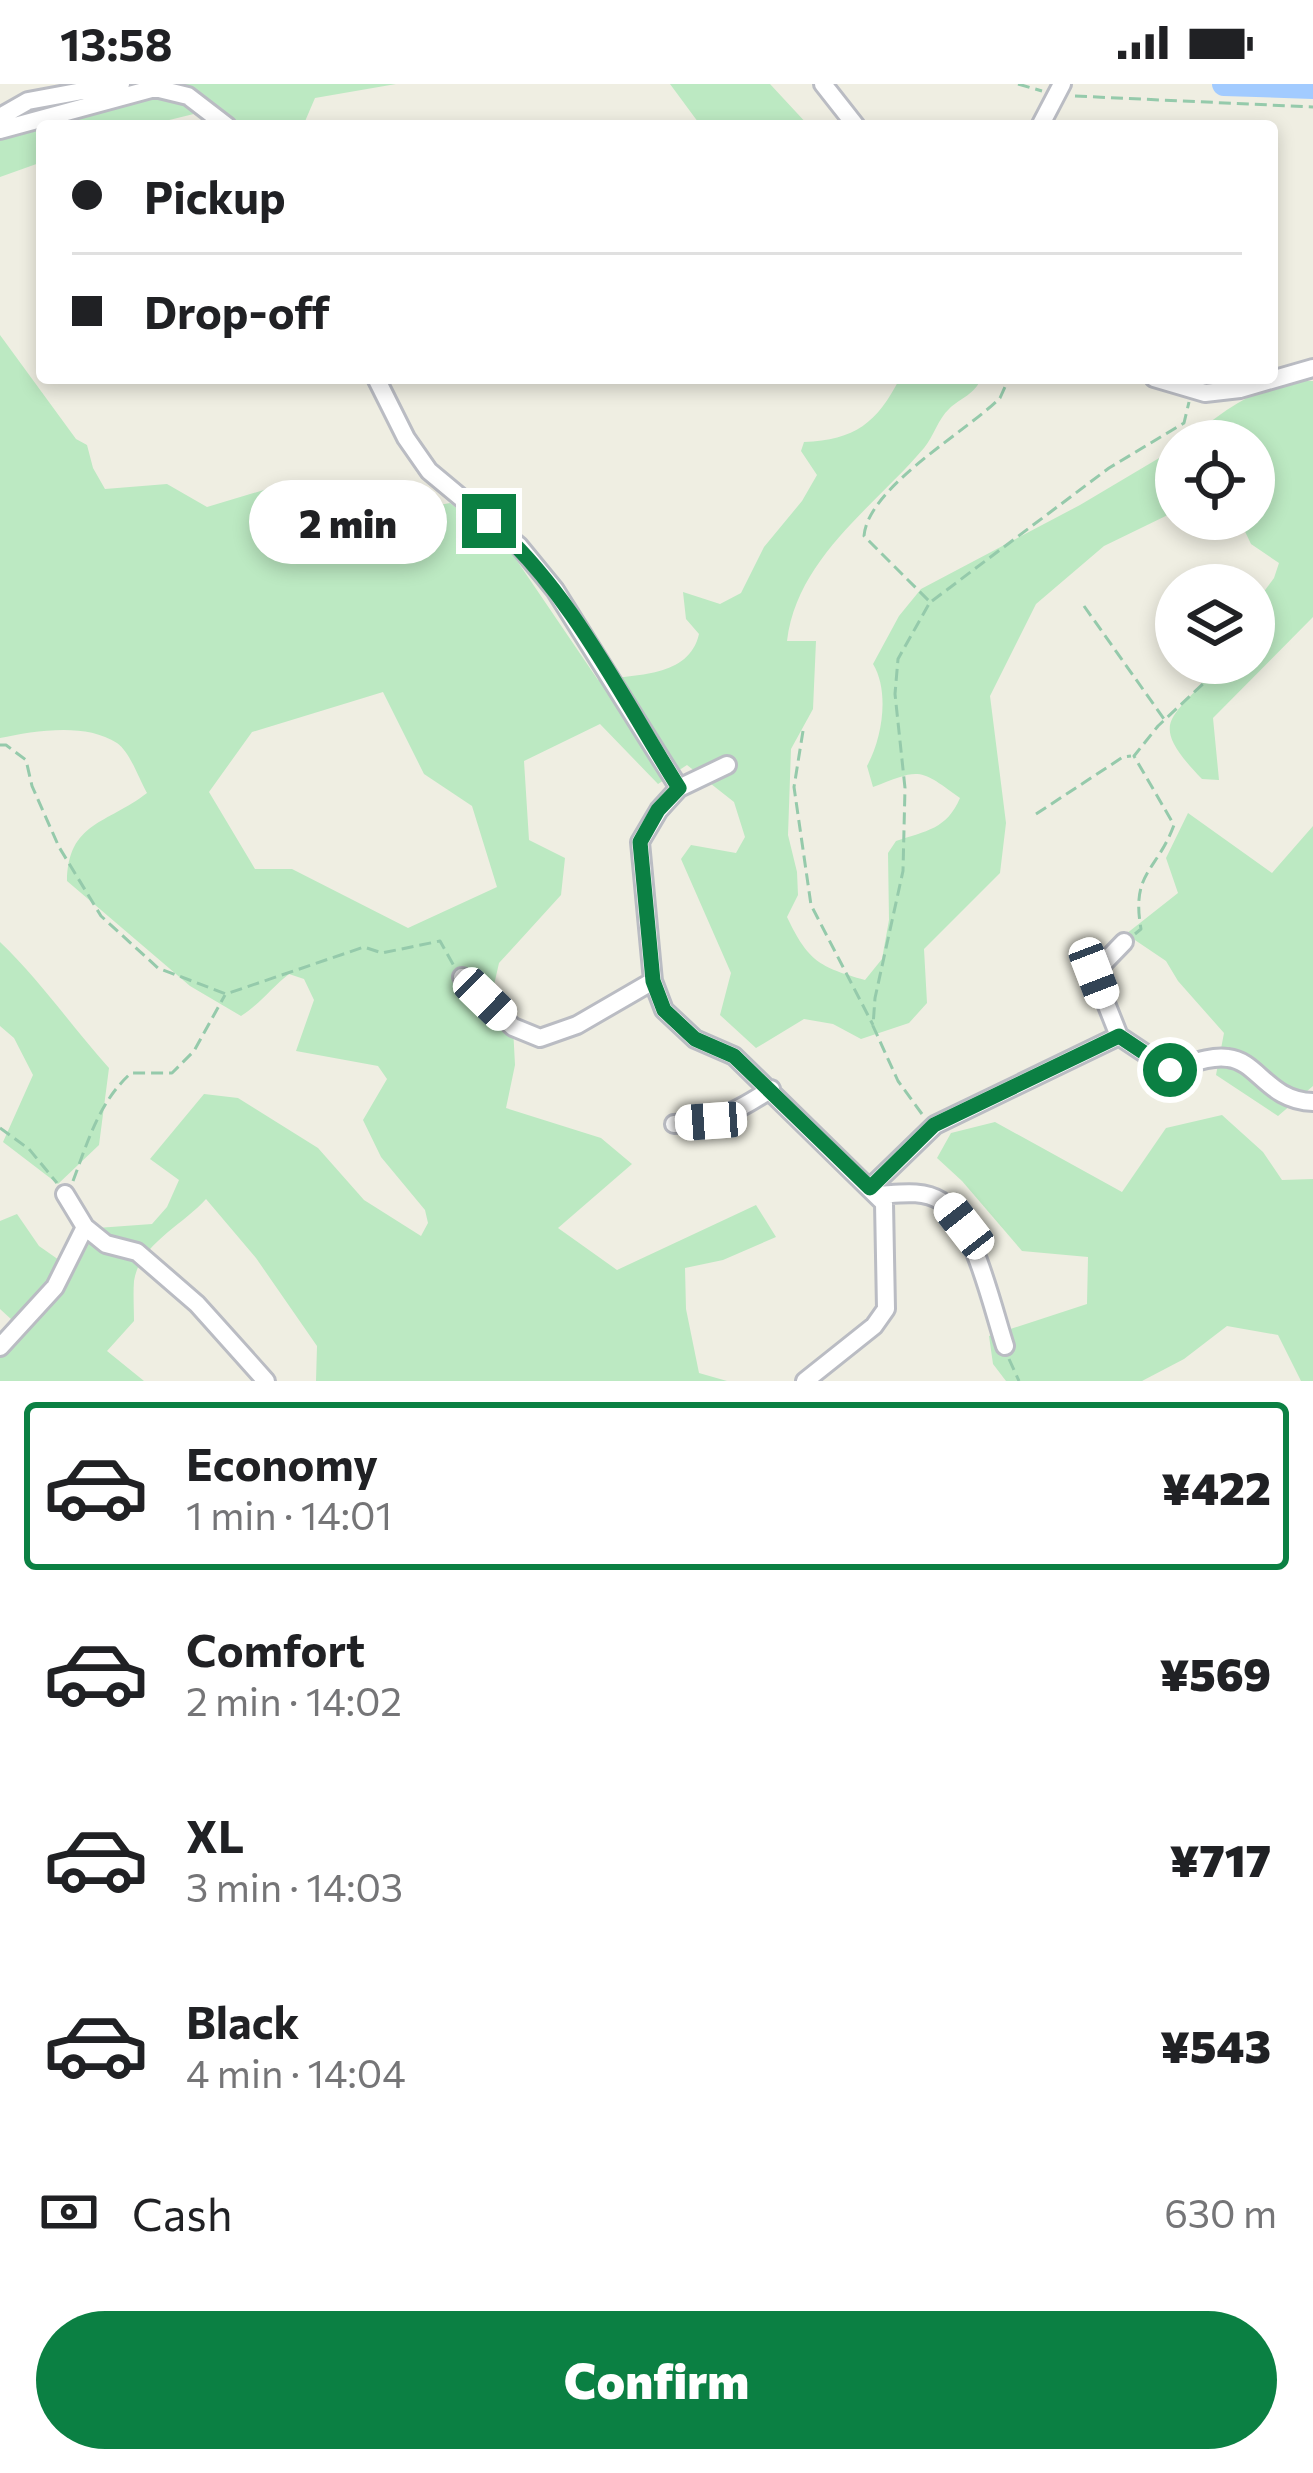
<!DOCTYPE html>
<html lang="en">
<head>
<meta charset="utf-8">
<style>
	:root { --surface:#fff; --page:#f2f2f2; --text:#202124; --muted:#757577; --line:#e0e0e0; --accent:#0b8043 }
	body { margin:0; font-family:Commissioner,sans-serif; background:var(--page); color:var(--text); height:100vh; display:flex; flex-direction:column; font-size:45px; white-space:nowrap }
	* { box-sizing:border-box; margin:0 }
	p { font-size:39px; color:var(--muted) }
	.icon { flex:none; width:66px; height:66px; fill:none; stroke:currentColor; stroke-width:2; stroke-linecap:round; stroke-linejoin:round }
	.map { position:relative; height:1297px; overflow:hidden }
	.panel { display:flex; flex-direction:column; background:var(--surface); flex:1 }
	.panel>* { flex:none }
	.hud { position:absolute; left:36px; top:36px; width:1242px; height:264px; border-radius:12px; box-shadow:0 6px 18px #0003; display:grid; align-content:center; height:264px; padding:0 36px; background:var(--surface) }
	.fabs { position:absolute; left:1155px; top:336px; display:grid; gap:24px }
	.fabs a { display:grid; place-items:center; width:120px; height:120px; border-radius:50%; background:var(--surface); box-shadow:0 6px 18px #0003; font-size:60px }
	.end { position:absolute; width:54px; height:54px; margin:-27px; border:15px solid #0b8043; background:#fff; box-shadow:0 0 0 6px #fff }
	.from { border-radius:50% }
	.bubble { position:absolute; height:84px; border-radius:42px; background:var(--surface); box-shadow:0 6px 18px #0003; font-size:39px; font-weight:800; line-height:84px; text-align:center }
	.car { position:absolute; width:36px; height:72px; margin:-36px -18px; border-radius:15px; box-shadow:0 0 9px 3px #0007; background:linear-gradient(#fff 24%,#345 0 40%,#fff 0 76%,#345 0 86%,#fff 0) }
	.hud b { display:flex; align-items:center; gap:42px; height:114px; font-size:45px }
	.hud b+b { border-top:3px solid var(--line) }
	.hud i { width:30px; height:30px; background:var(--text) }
	ul { padding:21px 0 0; list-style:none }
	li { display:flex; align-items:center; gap:36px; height:168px; margin:0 24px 18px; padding:0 12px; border:6px solid transparent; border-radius:12px }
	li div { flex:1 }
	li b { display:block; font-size:45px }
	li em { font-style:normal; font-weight:800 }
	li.on { border-color:var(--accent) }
	li>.icon { width:108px; height:108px; stroke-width:1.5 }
	.pay { display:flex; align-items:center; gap:30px; height:132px; padding:0 36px; font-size:45px }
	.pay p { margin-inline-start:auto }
	.cta { display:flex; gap:24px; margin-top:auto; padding:24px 36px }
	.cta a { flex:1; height:138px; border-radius:72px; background:var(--accent); color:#fff; font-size:48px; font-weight:800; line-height:138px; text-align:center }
	.status { display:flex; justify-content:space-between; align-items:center; height:84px; padding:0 60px; background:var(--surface); direction:ltr }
	.status svg { height:33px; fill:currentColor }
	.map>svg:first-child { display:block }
</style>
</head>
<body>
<div class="status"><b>13:58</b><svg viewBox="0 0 49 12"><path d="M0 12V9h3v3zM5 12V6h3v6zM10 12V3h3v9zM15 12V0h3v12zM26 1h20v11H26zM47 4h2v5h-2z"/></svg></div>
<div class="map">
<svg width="1313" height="1297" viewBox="0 0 1313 1297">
	<rect width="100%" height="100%" fill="#efeee2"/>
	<path fill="#bce9c2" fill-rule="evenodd" d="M170,0H396L315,14L303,42H240L218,24L145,42H42V78L0,93V46L47,20Z
		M670,0H770L809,42H701Z
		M0,251L76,355L87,361L93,384L105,405L167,400L207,423L287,399L322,443L450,419L509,465L598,596C635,590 689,594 699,550L686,535L683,508L720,520L741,509L764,463L802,417L817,391L801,367L804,358C855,356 877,339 900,294H981C975,311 961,313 949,325C938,335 934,352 924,364C874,423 797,474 787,557H816L813,625L791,665L788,751L797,788L798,811L787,833C808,877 819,883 865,896L882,875L889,836L888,769L896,757C926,747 947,745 960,714C919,684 921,684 873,703L867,682C882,655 890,608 873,580L899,532L921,505L1080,421L1176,364V427L1104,462L1036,520L990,612L1006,739L1000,789L924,865L927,919L909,939L861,955L833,940L804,935L756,964L720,931L731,889L681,775L691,761L736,769L745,753L734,718L687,681L658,700L600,640L524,677L529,756L565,774L561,811L499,879L494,901L513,943L515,981L506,1024L601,1054L632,1080L558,1144L617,1186L756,1121L776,1153L723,1176L685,1184L686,1225L699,1289L727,1297H316L317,1262L256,1174L206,1115C184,1140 139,1161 134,1197C133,1210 134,1224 134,1237L107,1267L144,1297H0V1254L12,1236L0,1225V1137L17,1130L39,1162L69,1183L78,1180L97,1144L152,1140L167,1123L179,1096L150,1075L204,1010L238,1014L318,1064L364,1116L421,1152L428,1139L425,1126L381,1073L363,1036L387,995L378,982L296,967L314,916L304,895L289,890C271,904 260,920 241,932L190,902L67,797C68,738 107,740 147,709C139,695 130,668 117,659C85,638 34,647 0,654ZM383,608L424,690L472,722L497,803L408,844L292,785H255L209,708L252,648Z
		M1293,297H1313V533L1213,634L1219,696L1202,695C1140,631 1180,636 1217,579H1254V521L1274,494L1279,479L1251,460L1239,435H1254V357H1186C1218,331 1251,305 1293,297Z
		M1188,729L1272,789L1313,742V1002L1278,1032L1216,991L1224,949L1178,897L1166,877L1126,850L1178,809L1166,774Z
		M0,858C40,896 72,943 109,984L99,1061L58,1100L3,1058L33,991L14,954L0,942Z
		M1222,1031L1263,1068L1282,1096L1313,1095V1297H1301L1278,1251L1227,1242L1184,1275L1142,1297H1006L993,1280L989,1252L1087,1220L1088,1173L1022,1167L962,1097L937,1074L951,1049L995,1038L1122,1108L1166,1044Z"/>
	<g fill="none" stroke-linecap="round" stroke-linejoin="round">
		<path stroke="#a2cbff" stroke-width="24" d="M1224,0L1313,3"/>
		<defs>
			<path id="minor" d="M823,0L856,42
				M0,33L28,17L121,0
				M1040,42L1062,0
				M0,46L155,4L188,12L227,42
				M376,294L406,354L429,387L519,462L555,506L679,704
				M1154,294L1205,309L1240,305L1313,284
				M727,681L679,704L659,726L640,758L653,897L664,926L695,955L734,972L884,1119L886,1225L874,1242L805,1297
				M462,893L513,943L540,954L577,941L653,897
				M1119,952L1170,986C1188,981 1210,971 1228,974C1258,977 1268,1017 1313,1018
				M674,1040C718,1037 735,1029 771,1005
				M870,1104L935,1041L1119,952L1094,889L1124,858
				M65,1110L85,1143L106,1160L137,1168L197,1220L266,1297
				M876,1111C898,1110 922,1105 941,1117C973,1135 993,1226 1005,1262
				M0,1263L55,1203L85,1143"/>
		</defs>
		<use href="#minor" stroke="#babcc3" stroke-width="22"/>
		<path stroke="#95caab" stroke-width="3" stroke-dasharray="12 6" stroke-linecap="butt" d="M1018,0L1042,7
			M1075,12L1313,23
			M1234,42V40
			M932,517L1109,384L1184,339L1189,318
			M1084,522L1164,635
			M803,647L794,703L811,821L873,941
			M0,661H6L26,676L32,702L59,763L101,832L158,884L226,910L364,863L382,869L440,857L454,882
			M1036,730L1123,673L1131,672
			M1135,850L1141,845C1131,788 1156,789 1174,741L1134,672L1158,642L1206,597
			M922,1030L898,997L873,942L875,914L903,787L905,704L895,610L898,575L930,518L864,452C868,403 966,348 1000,314L1009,294
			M0,1044L29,1065L57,1099
			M73,1097C88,1057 99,1018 131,989H172L194,967L225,911
			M1009,1275L1019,1297"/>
		<use href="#minor" stroke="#fff" stroke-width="16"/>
	</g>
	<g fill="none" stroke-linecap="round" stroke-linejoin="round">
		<path stroke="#0b8043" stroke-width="15" d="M489,437C568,502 624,617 679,704L658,726L640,758L653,897L664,926L695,955L734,972L870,1104L934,1041L1119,952L1170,986"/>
	</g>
</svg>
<div class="fabs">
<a><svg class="icon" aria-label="locate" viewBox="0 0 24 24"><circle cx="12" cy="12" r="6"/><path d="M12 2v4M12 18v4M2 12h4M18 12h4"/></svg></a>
<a><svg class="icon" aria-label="layers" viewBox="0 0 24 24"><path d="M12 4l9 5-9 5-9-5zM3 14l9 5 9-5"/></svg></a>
</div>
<i class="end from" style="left:1170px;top:986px"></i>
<i class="end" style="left:489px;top:437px"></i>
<div class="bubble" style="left:249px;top:396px;width:198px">2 min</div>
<i class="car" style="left:1094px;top:889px;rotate:159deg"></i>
<i class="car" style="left:485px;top:915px;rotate:134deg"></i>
<i class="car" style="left:711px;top:1037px;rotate:266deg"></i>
<i class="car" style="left:964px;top:1142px;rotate:322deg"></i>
<div class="hud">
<b><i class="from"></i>Pickup</b>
<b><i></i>Drop-off</b>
</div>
</div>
<section class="panel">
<ul>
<li class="on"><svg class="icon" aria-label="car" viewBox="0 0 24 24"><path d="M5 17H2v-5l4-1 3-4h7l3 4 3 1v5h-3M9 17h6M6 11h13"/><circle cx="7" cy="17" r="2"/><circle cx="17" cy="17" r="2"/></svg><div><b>Economy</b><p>1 min · 14:01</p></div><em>¥422</em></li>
<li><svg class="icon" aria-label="car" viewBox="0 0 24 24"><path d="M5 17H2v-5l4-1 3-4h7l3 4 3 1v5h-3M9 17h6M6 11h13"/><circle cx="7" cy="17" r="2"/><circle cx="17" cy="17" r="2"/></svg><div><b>Comfort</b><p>2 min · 14:02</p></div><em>¥569</em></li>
<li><svg class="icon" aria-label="car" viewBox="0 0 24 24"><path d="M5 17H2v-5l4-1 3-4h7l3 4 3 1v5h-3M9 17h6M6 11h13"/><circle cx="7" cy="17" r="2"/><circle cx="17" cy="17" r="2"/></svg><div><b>XL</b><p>3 min · 14:03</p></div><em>¥717</em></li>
<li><svg class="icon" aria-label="car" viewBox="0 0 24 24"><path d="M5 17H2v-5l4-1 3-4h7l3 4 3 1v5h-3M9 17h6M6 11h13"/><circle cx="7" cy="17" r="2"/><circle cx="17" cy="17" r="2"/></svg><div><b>Black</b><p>4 min · 14:04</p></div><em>¥543</em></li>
</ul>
<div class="pay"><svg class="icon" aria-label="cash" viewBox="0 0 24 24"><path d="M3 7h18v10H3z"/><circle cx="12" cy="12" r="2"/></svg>Cash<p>630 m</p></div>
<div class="cta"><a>Confirm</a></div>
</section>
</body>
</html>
